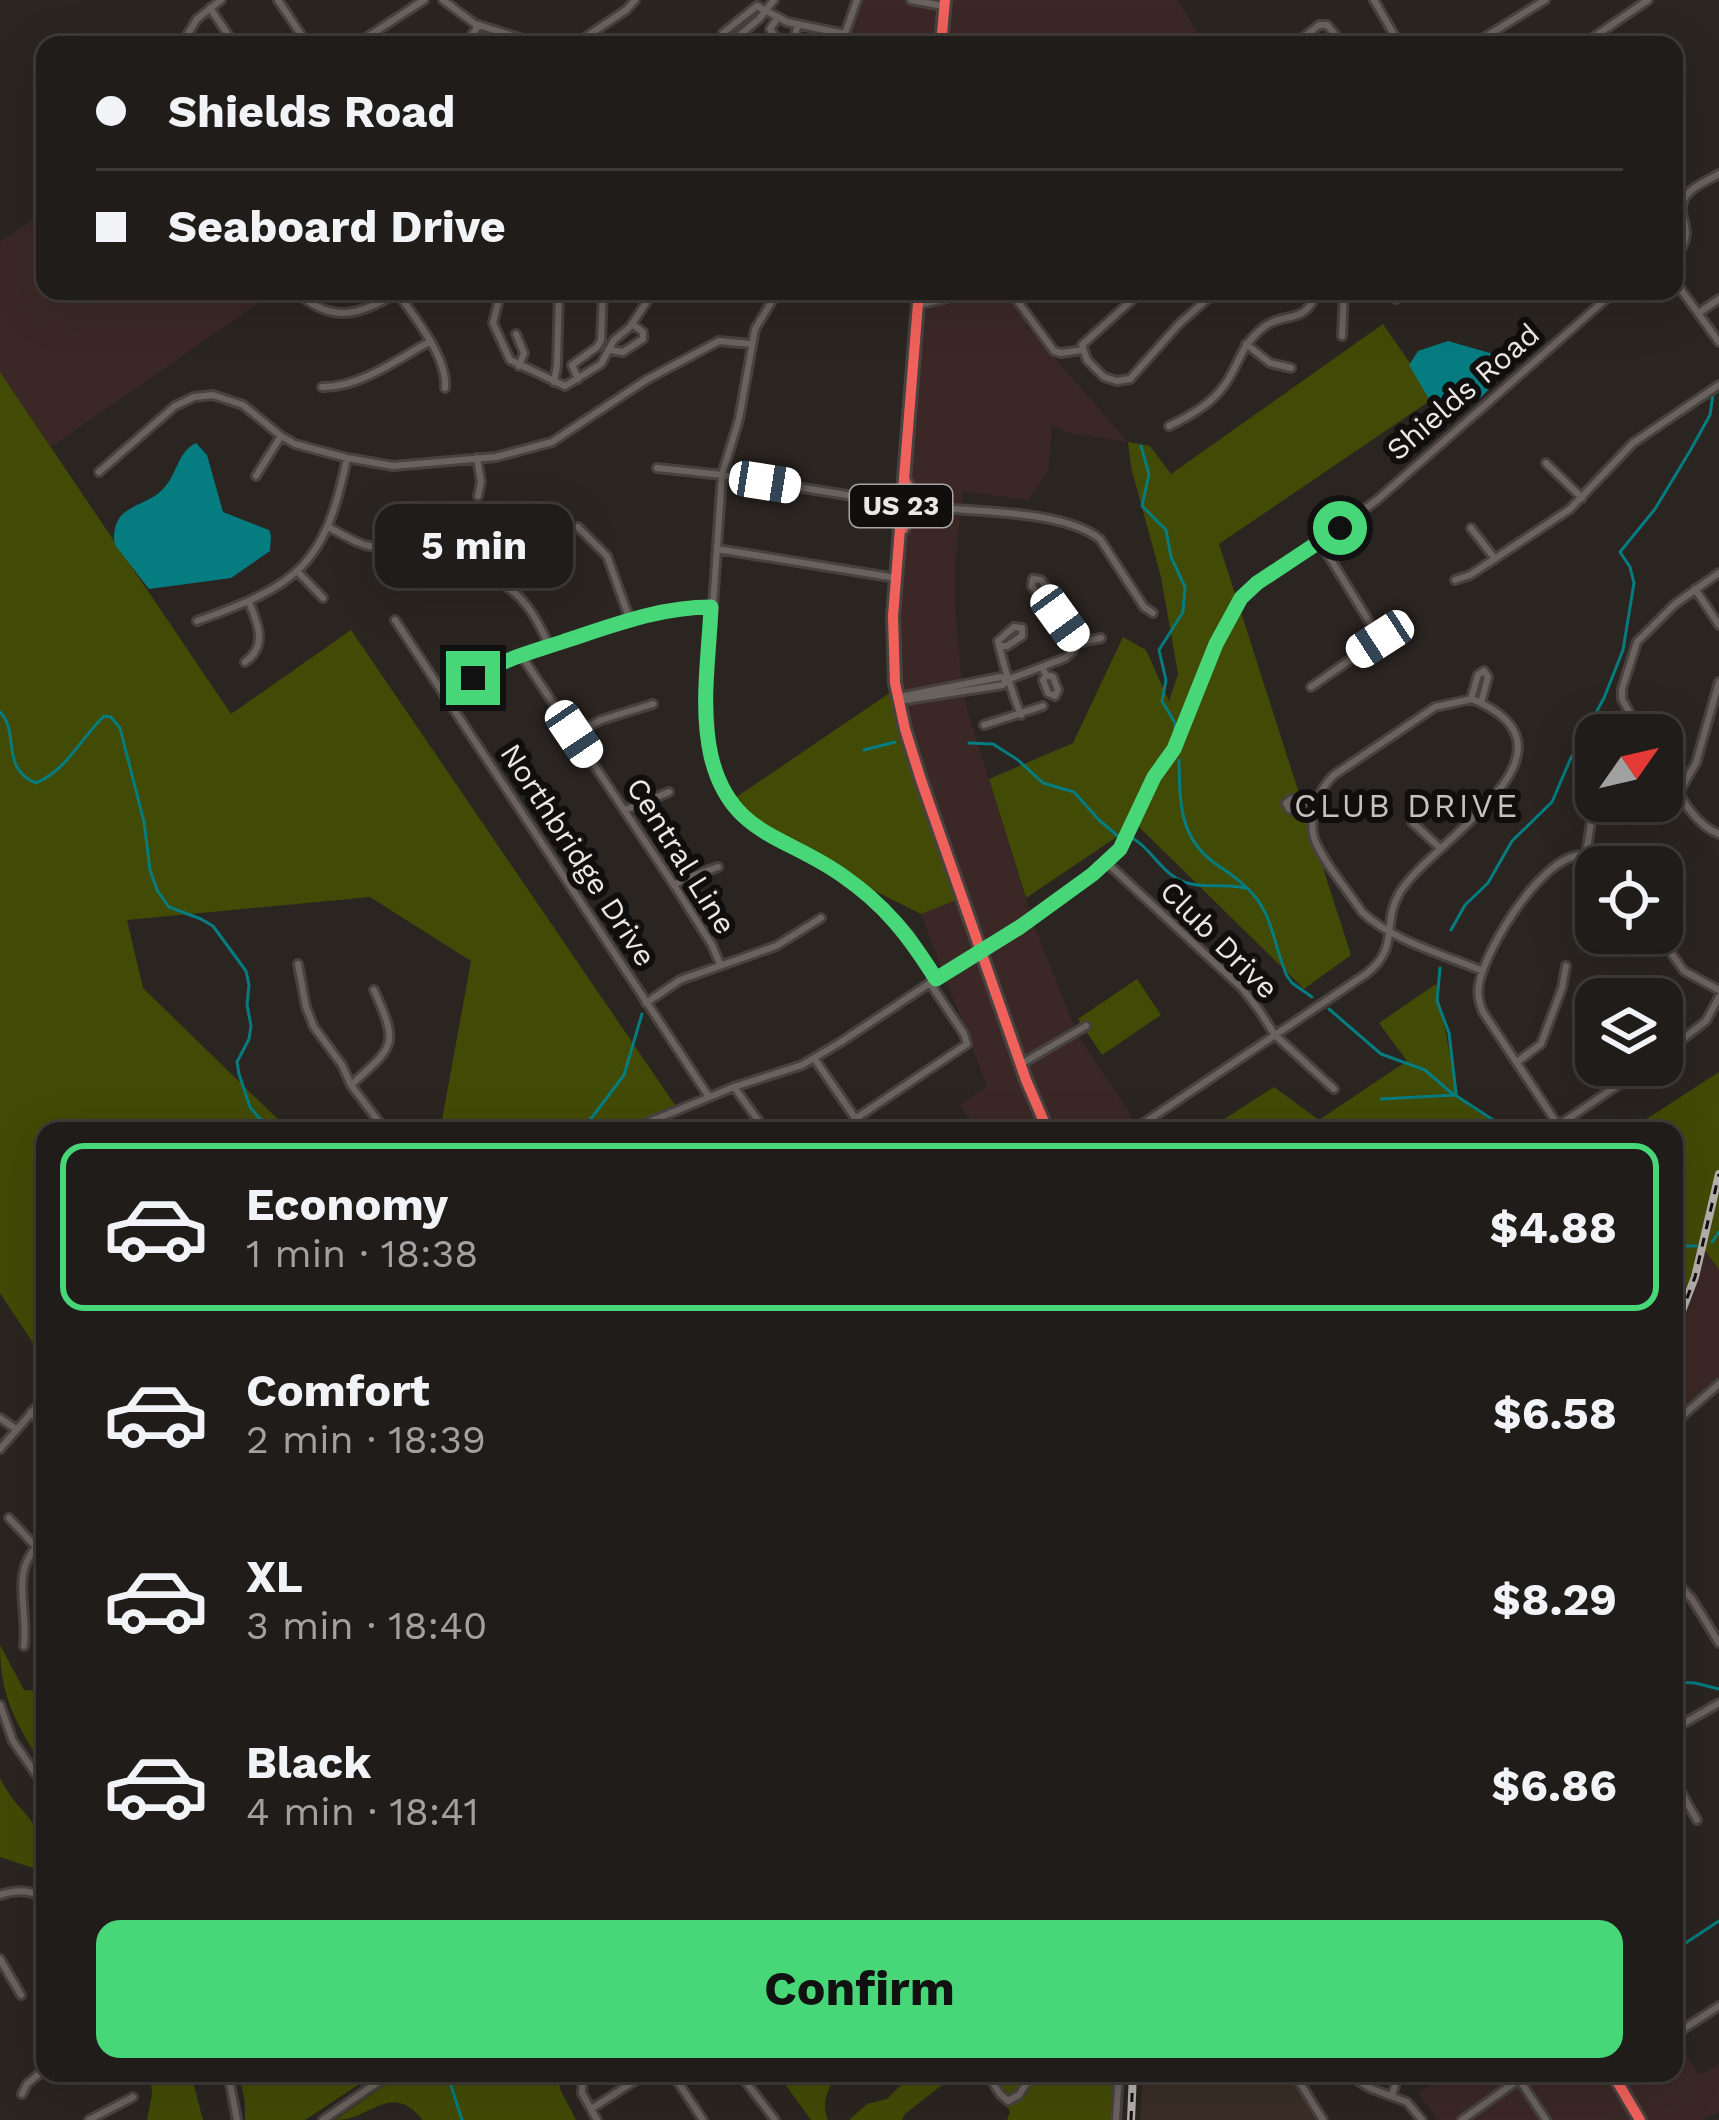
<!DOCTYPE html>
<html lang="en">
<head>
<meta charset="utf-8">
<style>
	:root { --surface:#201c19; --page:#2d2926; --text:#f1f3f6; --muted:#a2a1a2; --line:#3d3a38; --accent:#47d779 }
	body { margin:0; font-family:"Work Sans",sans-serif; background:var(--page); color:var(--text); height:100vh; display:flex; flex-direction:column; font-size:45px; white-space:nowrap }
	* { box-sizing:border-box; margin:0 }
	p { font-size:39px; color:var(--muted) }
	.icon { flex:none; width:66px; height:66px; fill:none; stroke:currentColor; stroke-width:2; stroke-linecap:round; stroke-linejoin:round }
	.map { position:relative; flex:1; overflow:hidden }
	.drawer { position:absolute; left:36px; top:1122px; width:1647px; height:960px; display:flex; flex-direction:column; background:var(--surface); border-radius:24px; box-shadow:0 12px 48px #0002,0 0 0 3px var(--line) }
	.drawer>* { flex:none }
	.banner { position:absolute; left:36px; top:36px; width:1647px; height:264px; border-radius:24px; box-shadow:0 12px 48px #0002,0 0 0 3px var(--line); display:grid; align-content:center; height:264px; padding:0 60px; background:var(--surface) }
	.needle { width:78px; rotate:56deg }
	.fabs { position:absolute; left:1575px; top:714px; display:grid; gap:24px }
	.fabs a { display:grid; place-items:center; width:108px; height:108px; border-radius:24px; background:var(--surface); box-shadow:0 12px 48px #0002,0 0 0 3px var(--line); font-size:60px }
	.end { position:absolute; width:54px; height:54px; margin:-27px; border:15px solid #47d779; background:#111; box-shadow:0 0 0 6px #111 }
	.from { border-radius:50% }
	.bubble { position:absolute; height:84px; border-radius:24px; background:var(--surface); box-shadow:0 12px 48px #0002,0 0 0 3px var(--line); font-size:39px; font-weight:700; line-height:84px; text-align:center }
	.car { position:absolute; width:36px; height:72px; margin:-36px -18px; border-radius:15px; box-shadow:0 0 9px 3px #0007; background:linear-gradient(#fff 24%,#345 0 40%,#fff 0 76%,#345 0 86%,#fff 0) }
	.banner b { display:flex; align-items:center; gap:42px; height:114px; font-size:45px }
	.banner b+b { border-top:3px solid var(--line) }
	.banner i { width:30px; height:30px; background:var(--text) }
	ul { padding:21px 0 0; list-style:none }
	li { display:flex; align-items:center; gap:36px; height:168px; margin:0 24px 18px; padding:0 36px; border:6px solid transparent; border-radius:24px }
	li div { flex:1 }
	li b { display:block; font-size:45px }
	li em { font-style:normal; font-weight:700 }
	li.on { border-color:var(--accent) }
	li>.icon { width:108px; height:108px; stroke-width:1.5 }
	.cta { display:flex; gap:24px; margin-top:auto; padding:24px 60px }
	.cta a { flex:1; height:138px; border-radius:24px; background:var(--accent); color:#111; font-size:48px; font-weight:700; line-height:138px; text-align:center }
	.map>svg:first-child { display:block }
</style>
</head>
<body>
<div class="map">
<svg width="1719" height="2120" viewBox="0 0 1719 2120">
	<rect width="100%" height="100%" fill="#2b2521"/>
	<path fill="#3b2826" d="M856,0H1177L1205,45H840Z
		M45,211V291H276L51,447L0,372V242Z
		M919,291H1017L1026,325L1128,442L1070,433L1052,426L1048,471L1028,500L963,491L955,562V609L963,696L1032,920L1078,1036L1142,1131H978L960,1105L987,1086L921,914L959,898L915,779L895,700L886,621Z
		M1704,1249L1719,1270V1378L1674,1418V1345L1679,1338Z
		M1674,2025L1678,2031L1675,2039L1700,2075L1719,2064V2112L1703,2120H1438L1418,2093L1447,2073H1674Z"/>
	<path fill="#3a2e27" d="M1143,2073H1291L1321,2120H1140Z"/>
	<path fill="#424b05" d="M1383,324L1434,398L1219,544L1351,955L1304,989L1136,824L1026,898L989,779L1073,743L1123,637L1146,650L1169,701L1178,674L1161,577L1131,467L1128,442L1150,446L1171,474Z
		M0,372L231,714L351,630L677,1108L625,1131H440L471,961L370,897L127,920L143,988L290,1131H45V1361L0,1293Z
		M894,690L915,779L959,899L921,914L789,848L750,824L732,800Z
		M1137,979L1161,1015L1102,1055L1078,1019Z
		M1436,984L1459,1099L1507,1131H1455L1450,1124L1440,1131H1206L1274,1087L1319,1120L1407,1061L1379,1023Z
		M1719,1072V1270L1704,1249L1705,1235L1685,1317L1674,1345V1131H1628Z
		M0,1645L24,1690L45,1691V1770C18,1725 0,1700 0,1645Z
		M0,1778C21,1820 45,1816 45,1872L0,1857Z
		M150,2073H194V2086L203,2120H147L152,2095Z
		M239,2073H376L305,2120H245V2103Z
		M402,2073H558L560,2089L576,2120H423C390,2080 372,2120 335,2120Z
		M777,2073H837C829,2088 820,2103 828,2120H811Z
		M910,2073H944L947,2081L905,2114L902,2120H849L867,2104L887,2099L906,2080Z
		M991,2073H1115L1112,2120H1007L1010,2112Z"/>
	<path fill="#047c80" d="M1448,341L1490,353C1512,385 1470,406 1445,421L1440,418L1409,365L1418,351Z
		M196,443L207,455L223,512L269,530L271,536L270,551L231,578L149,589L115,545C113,535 114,526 120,517C131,504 151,502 162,490C178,475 176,453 196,443Z"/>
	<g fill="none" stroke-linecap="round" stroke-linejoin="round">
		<path stroke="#047c80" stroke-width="3" d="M1141,446L1149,474L1142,506L1166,530L1171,557L1185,587L1183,612L1159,650L1166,680L1162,701L1175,723V729
			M0,712C20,732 0,769 36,783C67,770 81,738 104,716L111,717L120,728L144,822L150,870L157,890L169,907L201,919L213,926L246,971L249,985L247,1005L251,1026L249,1039L237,1062L239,1074L250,1107L259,1118L279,1131
			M969,743L993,744L1018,760L1043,783L1074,792L1099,820L1119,837
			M864,750L895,742
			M1179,760C1180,799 1178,835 1213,862C1227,872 1245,883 1256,898C1273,919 1276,952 1287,976L1292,983L1312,997
			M1132,838C1150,847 1159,869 1176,878C1198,891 1221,882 1245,888
			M1451,930L1465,905L1488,883L1512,841L1552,802L1570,760L1604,698L1623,650L1634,583L1630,567L1620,552L1655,509L1690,451L1710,415L1713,394L1718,389
			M1440,968L1437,1001L1449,1033L1456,1093
			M1329,1009L1381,1054L1425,1070L1449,1091L1510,1131
			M1381,1099L1455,1095
			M560,1131L590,1120L624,1075L642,1014
			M1712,1242L1719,1232
			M1674,1246H1696
			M1674,1682L1695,1683L1719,1689
			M1684,1944L1719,1921
			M447,2073L462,2120"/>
		<defs>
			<path id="minor" d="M278,0L308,45
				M443,0L475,24L542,45
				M911,0L943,6
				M1374,0L1400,45
				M210,8L235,45
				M778,17L770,29L781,45
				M181,45L197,19L221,0
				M355,45L424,0
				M465,45L479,25
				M574,45L626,10L635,0
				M728,45L723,33L757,6L787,22L845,34
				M728,45L759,19L774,0
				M788,45L794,39L798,24
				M841,45L857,0
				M1294,45L1319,25H1327L1344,45
				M1472,45L1545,0
				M1582,45L1648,0
				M1674,258C1700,228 1674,220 1684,199C1690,187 1709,180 1719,174
				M1674,280L1719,342
				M296,291C330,324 361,316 397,292
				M396,291C414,316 448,358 445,388
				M501,291L493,323L510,360L565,386L601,364L614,340L630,327L654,291
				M778,291L755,329L739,419L722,475L707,692L710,751L722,789L741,815L765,833L845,876L882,908L909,935L936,979
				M993,291L1016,299L1054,351L1061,353L1082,350
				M1142,291L1082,345L1087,360L1104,377L1117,381L1130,379L1178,325L1216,291
				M517,293L518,291
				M1396,299L1399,291
				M918,305L977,291
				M1700,312L1719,299
				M516,334L524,353L519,366
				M1342,336L1344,291
				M1246,344L1270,363L1291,368
				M608,350L623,352L643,339V332L632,324
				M578,379L572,365L597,347L601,340L603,291
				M554,382L557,365L559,291
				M322,387C359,388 398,359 429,342
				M1169,426C1188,417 1211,404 1223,387C1238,368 1239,349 1259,331C1284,308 1304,329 1317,291
				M477,458L481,482L478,496
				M1546,463L1582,498
				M657,468L722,475L903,504
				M99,472L175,406L194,397L213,395L243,405L281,436L295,444L347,458L393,466L496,457L552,442L646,380L719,341L751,344
				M256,476L281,436
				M928,507C974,512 1064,510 1100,539L1144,607L1153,613
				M328,527C363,545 373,556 411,538
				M578,527L607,556L630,620
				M1471,528L1495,559
				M717,549L896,578
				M297,571L323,598
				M492,577C522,593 536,615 549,646
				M1455,580L1470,575L1570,509L1633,443L1719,385
				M1695,589L1719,625
				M1060,618L1063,610L1041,580L1033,579L1032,586L1054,617L1060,618L1076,643
				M395,620L709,1097
				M197,621C298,585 325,566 347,458
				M1002,646H1007L1022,636V628L1014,627L998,641C1004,667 1010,688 1021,715
				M521,655L674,885L712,945L720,964
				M245,662C268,646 258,624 249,602
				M1042,667L1046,675L1053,677L1058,690L1055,696L1048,693L1043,680L1046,675
				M1311,687L1380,639L1320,542
				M445,697L485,670L521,655L663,610L711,607
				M899,697L1001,677L1007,680
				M1471,699L1478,675L1484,671L1488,677L1481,703
				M899,701L1003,685L1007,680L1065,658L1072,652L1076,643L1101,638
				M984,725L1043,706
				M574,734L601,720L653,704
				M1642,735L1622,699V689L1637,642L1675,604L1719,573
				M1662,766C1678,790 1691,823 1719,834
				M1679,792L1696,763L1719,682
				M625,810L669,792
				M1314,814L1289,809L1286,803L1291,799L1316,804
				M1412,822L1440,848
				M1586,855L1592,815L1600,806
				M1106,862L1242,988L1259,1010L1275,1035L1334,1089
				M674,885L686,878L718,867
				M1657,933L1684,971L1719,990
				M298,964L306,1007L314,1027L342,1065L351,1085L386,1131
				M646,1003L680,980L776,946L821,918
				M1662,1055L1706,1021L1719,997
				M814,1058L864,1131
				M1517,1062L1541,1044L1562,988L1566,966
				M1021,1064L1086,1026
				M351,1085C395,1045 399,1046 374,990
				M734,1087L766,1131
				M855,1119L967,1044L964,1034L930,983
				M1558,1125L1483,1012C1479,1003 1477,995 1479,984C1485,949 1544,852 1584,855C1594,855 1603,862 1610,867
				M627,1131L734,1087L802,1065L841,1042L936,979L982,952L1093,874L1120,849L1127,837L1154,777L1174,749L1216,644L1241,598L1257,583L1320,542L1377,500L1615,291
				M1132,1131L1366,974C1401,947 1381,923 1400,892C1433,839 1596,751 1472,699L1435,707L1334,775C1319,789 1308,816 1314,838C1321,859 1349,892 1362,912C1391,940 1445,955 1483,971
				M1550,1131L1648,1065
				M31,1412L45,1428
				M0,1418L16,1429
				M1674,1423L1719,1384
				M0,1449L45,1397
				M9,1518L35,1546
				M1674,1580L1692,1599L1719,1643
				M24,1646C29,1605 7,1570 45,1538
				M0,1705L13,1741L45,1787
				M1674,1729L1719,1703
				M1674,1780L1697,1820
				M1674,1806L1684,1798
				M0,1895C15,1890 32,1889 45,1900
				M0,1959L21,1995
				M1674,2035L1719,2006
				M228,2073L237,2120
				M583,2073L582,2093L597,2120
				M672,2073L703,2120
				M739,2073L775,2120
				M987,2073L1000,2094L1008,2101L1019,2095L1033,2073
				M1294,2073L1323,2120
				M1345,2073L1372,2089L1407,2102L1422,2120
				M846,2074L847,2073
				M1519,2079L1546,2120
				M22,2094L27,2084L45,2069
				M1392,2095L1399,2073
				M591,2109L647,2073
				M89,2120L133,2097
				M323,2120L391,2073
				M1116,2120L1119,2073
				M1462,2120L1528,2073"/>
			<path id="major" d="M906,480L912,493L927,506
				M904,529L911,510L917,506"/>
			<path id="highway" d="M941,45L945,0
				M919,291L893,616L895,683L905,729L921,780L1026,1080L1048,1131
				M1612,2073L1640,2120"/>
		</defs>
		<use href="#minor" stroke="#47423f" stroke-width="12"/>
		<use href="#major" stroke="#47423f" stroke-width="14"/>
		<use href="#highway" stroke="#47423f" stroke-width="16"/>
		<use href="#minor" stroke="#6a625e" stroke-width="6"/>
		<use href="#major" stroke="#bb615c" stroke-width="8"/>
		<use href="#highway" stroke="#f1615b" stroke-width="10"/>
		<defs>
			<path id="rail" d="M1674,1332L1695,1277L1719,1174
				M1131,2120L1133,2073"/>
		</defs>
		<use href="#rail" stroke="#b4afad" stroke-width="8"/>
		<use href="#rail" stroke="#110f0d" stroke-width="3" stroke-dasharray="9" stroke-linecap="butt"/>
	</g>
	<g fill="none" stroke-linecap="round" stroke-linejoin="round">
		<path stroke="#47d779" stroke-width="15" d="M473,678C500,660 532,652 562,642C611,626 659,607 711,607C709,655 700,708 711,756C730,836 786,835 843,876C885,905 909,936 936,979L1020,927L1093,874L1120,849L1154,777L1174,749L1216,644L1241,598L1257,583L1340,528"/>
	</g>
	<g text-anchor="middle" stroke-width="12" stroke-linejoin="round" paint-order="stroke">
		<rect fill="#110f0d" stroke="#aaa6a4" stroke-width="3" x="850" y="485" width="102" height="42" rx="9"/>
		<g font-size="27" font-weight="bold" fill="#ebe7e5">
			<text x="901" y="515">US 23</text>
		</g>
		<g font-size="30" fill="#ebe7e5" stroke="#110f0d">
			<text transform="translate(1463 392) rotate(-41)" y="10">Shields Road</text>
			<text transform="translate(578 855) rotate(57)" y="10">Northbridge Drive</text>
			<text transform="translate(681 856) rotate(58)" y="10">Central Line</text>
			<text transform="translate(1219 940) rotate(45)" y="10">Club Drive</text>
		</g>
		<g font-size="33" letter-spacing="3" fill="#c9c1bc" stroke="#110f0d">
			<text x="1407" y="817">CLUB DRIVE</text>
		</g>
	</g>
</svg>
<div class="fabs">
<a><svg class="needle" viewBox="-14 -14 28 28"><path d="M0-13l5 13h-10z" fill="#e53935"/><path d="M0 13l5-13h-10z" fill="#a2a1a2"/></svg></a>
<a><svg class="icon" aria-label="locate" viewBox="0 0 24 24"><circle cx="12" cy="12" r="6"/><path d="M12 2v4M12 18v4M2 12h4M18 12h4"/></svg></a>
<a><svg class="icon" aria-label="layers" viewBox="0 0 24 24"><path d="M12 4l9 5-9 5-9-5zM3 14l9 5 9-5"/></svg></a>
</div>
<i class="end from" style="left:1340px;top:528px"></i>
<i class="end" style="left:473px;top:678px"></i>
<div class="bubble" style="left:375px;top:504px;width:198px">5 min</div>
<i class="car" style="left:765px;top:482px;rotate:99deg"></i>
<i class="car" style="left:1060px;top:618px;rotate:144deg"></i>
<i class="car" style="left:1380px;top:639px;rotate:237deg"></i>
<i class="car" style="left:574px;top:734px;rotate:146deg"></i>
<div class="banner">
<b><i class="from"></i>Shields Road</b>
<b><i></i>Seaboard Drive</b>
</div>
<section class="drawer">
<ul>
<li class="on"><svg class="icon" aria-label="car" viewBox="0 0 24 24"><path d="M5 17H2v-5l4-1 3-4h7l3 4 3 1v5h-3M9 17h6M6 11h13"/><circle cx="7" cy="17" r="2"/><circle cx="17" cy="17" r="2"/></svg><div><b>Economy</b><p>1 min · 18:38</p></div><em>$4.88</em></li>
<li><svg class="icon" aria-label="car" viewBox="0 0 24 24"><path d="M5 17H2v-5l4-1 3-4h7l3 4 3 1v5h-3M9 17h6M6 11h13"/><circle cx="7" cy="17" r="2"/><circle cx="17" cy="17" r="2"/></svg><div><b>Comfort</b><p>2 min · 18:39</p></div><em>$6.58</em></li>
<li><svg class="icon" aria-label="car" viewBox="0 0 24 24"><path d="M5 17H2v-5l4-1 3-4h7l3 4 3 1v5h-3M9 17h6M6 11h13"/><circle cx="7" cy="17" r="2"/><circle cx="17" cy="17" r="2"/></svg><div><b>XL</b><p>3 min · 18:40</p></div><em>$8.29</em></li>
<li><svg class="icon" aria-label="car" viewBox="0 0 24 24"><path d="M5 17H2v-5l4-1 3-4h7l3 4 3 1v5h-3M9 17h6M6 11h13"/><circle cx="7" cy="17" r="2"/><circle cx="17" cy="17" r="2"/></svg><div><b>Black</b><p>4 min · 18:41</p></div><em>$6.86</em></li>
</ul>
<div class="cta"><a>Confirm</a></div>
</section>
</div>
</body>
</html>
